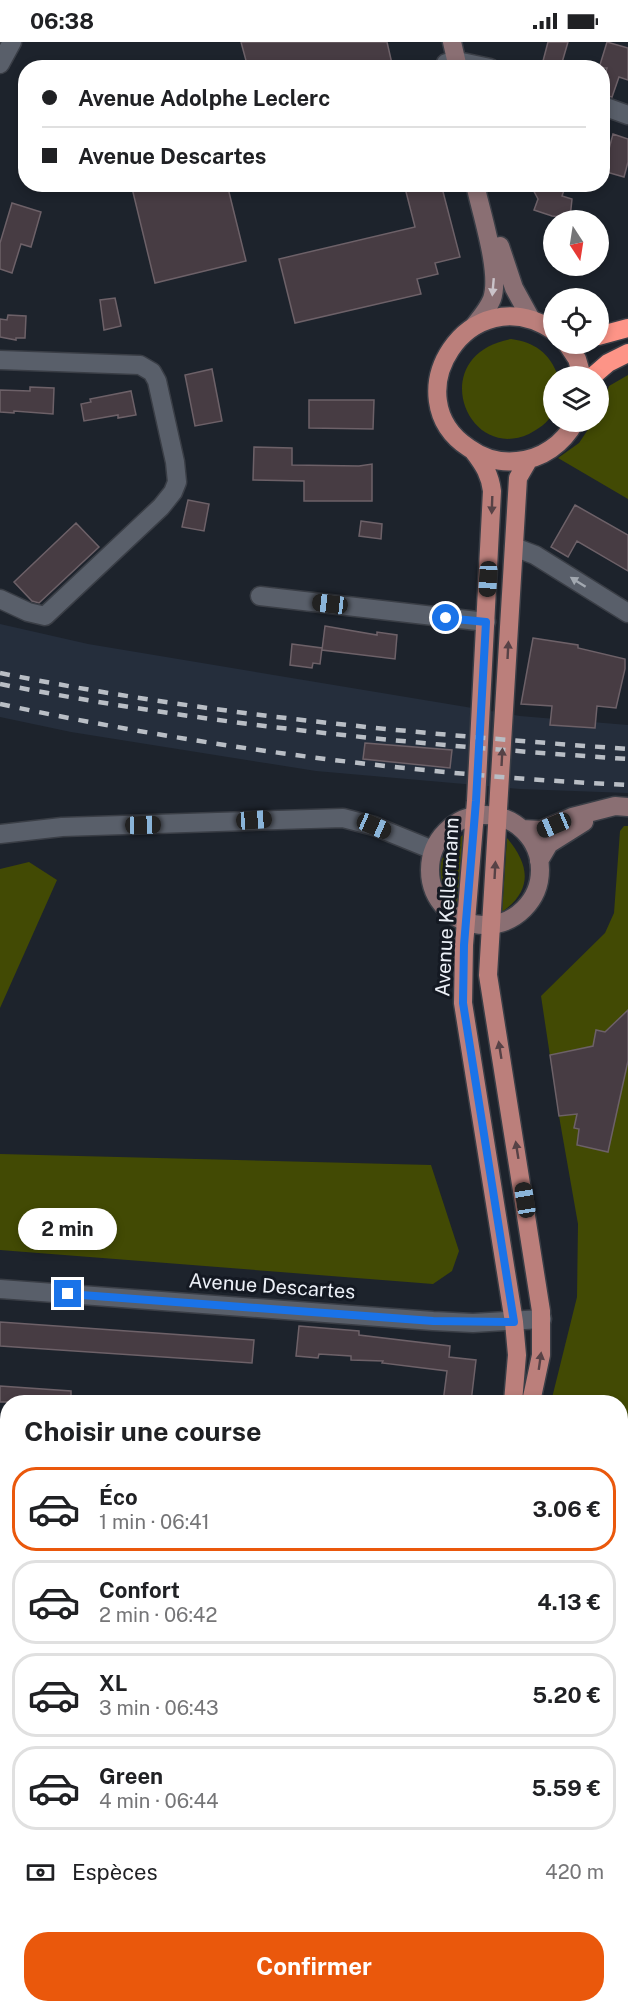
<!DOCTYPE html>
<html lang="fr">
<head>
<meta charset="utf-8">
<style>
	:root { --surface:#fff; --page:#f6f6f6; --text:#202124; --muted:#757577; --line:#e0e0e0; --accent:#ea580c }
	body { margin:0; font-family:"Public Sans",sans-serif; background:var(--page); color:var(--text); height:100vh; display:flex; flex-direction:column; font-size:22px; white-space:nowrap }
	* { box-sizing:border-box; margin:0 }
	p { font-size:20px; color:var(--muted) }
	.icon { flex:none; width:33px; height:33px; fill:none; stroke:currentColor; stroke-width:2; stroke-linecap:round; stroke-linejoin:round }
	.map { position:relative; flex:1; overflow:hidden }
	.drawer { position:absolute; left:0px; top:1353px; width:628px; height:618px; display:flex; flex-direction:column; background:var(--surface); border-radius:24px 24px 0 0; box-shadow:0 3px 9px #0003 }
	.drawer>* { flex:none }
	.hud { position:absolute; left:18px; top:18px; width:592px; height:132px; border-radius:24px; box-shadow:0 3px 9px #0003; display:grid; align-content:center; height:132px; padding:0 24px; background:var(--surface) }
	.needle { width:39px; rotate:168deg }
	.tools { position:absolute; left:543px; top:168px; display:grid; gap:12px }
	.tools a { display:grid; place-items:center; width:66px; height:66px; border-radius:50%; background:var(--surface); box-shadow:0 3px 9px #0003; font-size:30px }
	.end { position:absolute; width:27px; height:27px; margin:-14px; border:8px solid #1a73e8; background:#fff; box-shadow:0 0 0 3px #fff }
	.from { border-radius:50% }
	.bubble { position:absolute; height:42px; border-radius:21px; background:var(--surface); box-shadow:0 3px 9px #0003; font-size:20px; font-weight:700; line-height:42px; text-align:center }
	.car { position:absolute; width:18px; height:36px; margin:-18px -9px; border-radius:8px; box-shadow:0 0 4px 2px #0007; background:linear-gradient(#222 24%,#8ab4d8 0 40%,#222 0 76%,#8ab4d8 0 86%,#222 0) }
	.hud b { display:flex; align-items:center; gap:21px; height:57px; font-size:22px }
	.hud b+b { border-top:2px solid var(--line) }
	.hud i { width:15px; height:15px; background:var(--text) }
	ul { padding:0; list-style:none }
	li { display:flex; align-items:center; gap:18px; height:84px; margin:0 12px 9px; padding:0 12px; border:3px solid var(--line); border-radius:24px }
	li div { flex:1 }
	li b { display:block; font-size:22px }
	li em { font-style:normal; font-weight:700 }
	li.active { border-color:var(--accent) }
	li>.icon { width:54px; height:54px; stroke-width:1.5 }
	h2 { padding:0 24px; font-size:27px; line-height:72px }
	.pay { display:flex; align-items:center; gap:15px; height:66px; padding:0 24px; font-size:22px }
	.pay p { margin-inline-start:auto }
	.action { display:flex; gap:12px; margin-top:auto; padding:12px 24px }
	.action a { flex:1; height:69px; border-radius:24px; background:var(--accent); color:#fff; font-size:24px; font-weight:700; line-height:69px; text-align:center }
	.status { display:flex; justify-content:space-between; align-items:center; height:42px; padding:0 30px; background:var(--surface); direction:ltr }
	.status svg { height:16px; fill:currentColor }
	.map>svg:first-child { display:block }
</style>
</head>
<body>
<div class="status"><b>06:38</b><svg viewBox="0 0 49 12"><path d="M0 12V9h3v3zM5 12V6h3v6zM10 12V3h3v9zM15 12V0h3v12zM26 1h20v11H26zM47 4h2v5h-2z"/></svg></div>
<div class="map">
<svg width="628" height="1971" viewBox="0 0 628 1971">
	<rect width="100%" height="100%" fill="#1d232c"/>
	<path fill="#252e3c" d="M0,582L88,602L520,674L628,683V751L520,747L316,729L71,690L0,675Z"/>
	<path fill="#424a04" d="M511,297C534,300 550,311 558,334H554L553,371C548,381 538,387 529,392C466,421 425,313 511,297Z
		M628,333V457L558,416L579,401L593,380H598L599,372L609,344Z
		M624,784H628V1971H412L414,1964H621V1360H551L577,1255L578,1182L559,1074L541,954L605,891L614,871L620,789Z
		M463,793L459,868C431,844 433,814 463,793Z
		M507,796C530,823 533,848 502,870Z
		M29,820L57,838L0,966V827Z
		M0,1112L431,1123L459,1209L452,1229L433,1242L0,1208Z"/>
	<path fill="#473c43" stroke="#6d6168" stroke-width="1.5" d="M241,0H387L393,26H248Z
		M548,0H568L561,24L543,19Z
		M607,0L628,6V38L619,35L612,55L603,53V41L607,26H599Z
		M613,92L628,97V120L624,135L603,129Z
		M131,142H227L246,219L155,241Z
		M404,142H441L460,215L435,221L438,232L417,237L421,252L295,281L279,217L415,185Z
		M530,142H566L562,154L572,157L570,176L552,174L534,168L538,157Z
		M12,161L41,170L31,205L21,202L12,231L0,227V201Z
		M115,256L121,284L104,288L100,258Z
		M8,273L26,274L25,296H16V298L0,295V277L7,278Z
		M212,327L222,379L195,384L185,333Z
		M30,345L54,346L53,372L14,369V371L0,370V348L30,349Z
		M131,349L136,373L118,376V373L84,379L81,362L91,360L90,357Z
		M309,358H374L373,387L309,386Z
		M254,405L292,406V423L359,424L372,422V459H304V439L253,438Z
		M188,458L209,462L204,489L182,485Z
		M575,463L628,493V529L577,499L568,515L551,505Z
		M361,479L382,482L381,497L359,494Z
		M76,481L99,505L39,561L32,559L14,540Z
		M325,584L377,593V590L397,593L395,617L322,608Z
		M533,596L578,603V606L625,617V627L616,666L597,664L595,686L550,683L552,664L521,662Z
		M292,602L322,606L320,622L313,621L312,626L290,623Z
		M365,701L452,708L450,726L363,717Z
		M628,968V1019L608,1110L577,1103L579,1087L574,1086L577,1072L559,1074L550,1013L593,1004L596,988L605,990Z
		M0,1280L254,1298L252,1321L0,1304Z
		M299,1284L359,1289V1293L450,1304L449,1315L476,1318L471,1360H443L447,1329L382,1321L383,1319L351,1318V1314L319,1312L318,1316L296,1314Z
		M0,1344L71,1349V1360H0Z"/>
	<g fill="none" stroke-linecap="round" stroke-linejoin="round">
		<defs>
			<path id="street" d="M446,21L457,19L490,26
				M0,22L12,0
				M603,64L628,73
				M0,318L140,323L152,330L157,339L175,420L177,440L173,450L161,465L45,574L28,570L0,557
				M514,505L535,513L628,571
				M260,554L486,580
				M0,792L62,785L343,776L374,784L433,808
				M0,1247L433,1279L473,1281L542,1277
				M0,1465L8,1466
				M0,1625H8
				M0,1791L8,1792
				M22,1971L24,1964"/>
			<path id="secondary" d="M452,0L458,26
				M500,204L514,246L531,277
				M474,284C481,275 488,267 492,257C501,230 481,171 475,142
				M430 828a55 55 0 1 1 110 0a55 55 0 1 1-110 0Z
				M522,787L541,788L572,775L615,764L628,765
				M539,819L549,802L584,780"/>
			<path id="primary" d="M554,289C469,232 392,356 469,406C483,416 499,421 517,419C542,417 563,402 575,380
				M567,302L577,317L582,334
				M474,410C484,423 490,433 492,449L476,759L464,903L463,961L514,1280L517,1313L513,1360
				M529,417L518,436L488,933L541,1269V1313L531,1360
				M385,1971L387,1964"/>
			<path id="highway" d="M598,294L628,286
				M593,334L608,321L628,311"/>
		</defs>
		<use href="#street" stroke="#3a3e46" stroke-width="21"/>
		<use href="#secondary" stroke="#3a3e46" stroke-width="21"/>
		<use href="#primary" stroke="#3a3e46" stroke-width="21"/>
		<use href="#highway" stroke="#3a3e46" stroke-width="21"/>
		<use href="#street" stroke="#595f6a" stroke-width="18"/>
		<use href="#secondary" stroke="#8a6f73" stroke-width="18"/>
		<use href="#primary" stroke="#bb7f7b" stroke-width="18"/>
		<use href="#highway" stroke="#fd9487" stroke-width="18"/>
		<path stroke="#b9bec5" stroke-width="4.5" stroke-dasharray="10 10" stroke-linecap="butt" d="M0,631C207,673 417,692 628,707
			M0,642C207,683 417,703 628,717
			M0,662C207,706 416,733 628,743"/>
	</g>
	<defs><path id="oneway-solid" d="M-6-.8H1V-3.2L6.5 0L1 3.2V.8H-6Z" transform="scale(1.5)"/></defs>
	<use fill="#cac3c9" href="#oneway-solid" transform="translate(493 245) rotate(95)"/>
	<g fill="#574246">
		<use href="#oneway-solid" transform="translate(492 463) rotate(92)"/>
		<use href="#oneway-solid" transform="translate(508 608) rotate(-87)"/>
		<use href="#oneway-solid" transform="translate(502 715) rotate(-87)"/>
		<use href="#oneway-solid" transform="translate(495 828) rotate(-87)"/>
		<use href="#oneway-solid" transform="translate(500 1008) rotate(-99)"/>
		<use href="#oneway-solid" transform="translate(517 1108) rotate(-99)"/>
		<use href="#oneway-solid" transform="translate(540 1319) rotate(-82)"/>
	</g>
	<use fill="#a2a8b0" href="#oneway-solid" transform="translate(578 540) rotate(-148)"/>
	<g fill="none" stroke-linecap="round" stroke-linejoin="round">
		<path stroke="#1a73e8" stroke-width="8" d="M68,1252L433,1279L514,1280L463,961L464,903L476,759L486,580L446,576"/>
	</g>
	<g text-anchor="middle" stroke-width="6" stroke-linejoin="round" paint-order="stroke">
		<g font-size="20" fill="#ecf0f7" stroke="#141922">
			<text transform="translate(447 865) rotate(-87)" y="7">Avenue Kellermann</text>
			<text transform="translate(272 1244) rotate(4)" y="7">Avenue Descartes</text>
		</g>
	</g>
</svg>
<div class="tools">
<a><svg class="needle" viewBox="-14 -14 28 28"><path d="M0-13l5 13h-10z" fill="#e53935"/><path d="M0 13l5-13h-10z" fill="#757577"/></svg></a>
<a><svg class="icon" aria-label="locate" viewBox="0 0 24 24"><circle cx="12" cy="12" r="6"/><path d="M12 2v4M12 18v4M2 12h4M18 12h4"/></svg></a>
<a><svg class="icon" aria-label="layers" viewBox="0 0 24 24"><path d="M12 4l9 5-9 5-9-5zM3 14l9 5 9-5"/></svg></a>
</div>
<i class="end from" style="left:446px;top:576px"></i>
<i class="end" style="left:68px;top:1252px"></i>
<div class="bubble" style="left:18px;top:1166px;width:99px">2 min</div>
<i class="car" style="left:488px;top:537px;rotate:183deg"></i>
<i class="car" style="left:330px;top:562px;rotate:277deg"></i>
<i class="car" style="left:254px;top:778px;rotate:86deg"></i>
<i class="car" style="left:143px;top:783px;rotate:89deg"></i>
<i class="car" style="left:554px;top:783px;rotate:247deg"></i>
<i class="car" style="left:374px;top:784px;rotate:114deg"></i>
<i class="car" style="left:525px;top:1158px;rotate:351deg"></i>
<div class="hud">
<b><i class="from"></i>Avenue Adolphe Leclerc</b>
<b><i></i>Avenue Descartes</b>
</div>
<section class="drawer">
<h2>Choisir une course</h2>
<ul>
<li class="active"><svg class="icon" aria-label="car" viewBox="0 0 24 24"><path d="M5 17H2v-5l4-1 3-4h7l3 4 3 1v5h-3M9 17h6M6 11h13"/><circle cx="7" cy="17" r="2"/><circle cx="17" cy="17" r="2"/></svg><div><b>Éco</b><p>1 min · 06:41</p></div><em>3.06 €</em></li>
<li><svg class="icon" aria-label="car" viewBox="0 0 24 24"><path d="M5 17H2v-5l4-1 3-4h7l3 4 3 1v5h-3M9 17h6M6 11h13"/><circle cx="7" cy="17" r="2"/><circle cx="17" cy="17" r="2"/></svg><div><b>Confort</b><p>2 min · 06:42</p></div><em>4.13 €</em></li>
<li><svg class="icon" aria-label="car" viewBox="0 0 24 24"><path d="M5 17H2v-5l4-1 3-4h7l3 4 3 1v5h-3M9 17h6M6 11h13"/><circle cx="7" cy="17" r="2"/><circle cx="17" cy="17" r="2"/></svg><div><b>XL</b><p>3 min · 06:43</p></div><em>5.20 €</em></li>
<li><svg class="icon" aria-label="car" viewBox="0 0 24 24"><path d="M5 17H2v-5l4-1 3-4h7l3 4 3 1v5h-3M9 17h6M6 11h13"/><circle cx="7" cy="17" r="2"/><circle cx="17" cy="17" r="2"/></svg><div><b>Green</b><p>4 min · 06:44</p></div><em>5.59 €</em></li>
</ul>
<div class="pay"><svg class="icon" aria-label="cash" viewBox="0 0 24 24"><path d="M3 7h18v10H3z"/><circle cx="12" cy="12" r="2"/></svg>Espèces<p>420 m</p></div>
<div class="action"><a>Confirmer</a></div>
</section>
</div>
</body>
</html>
